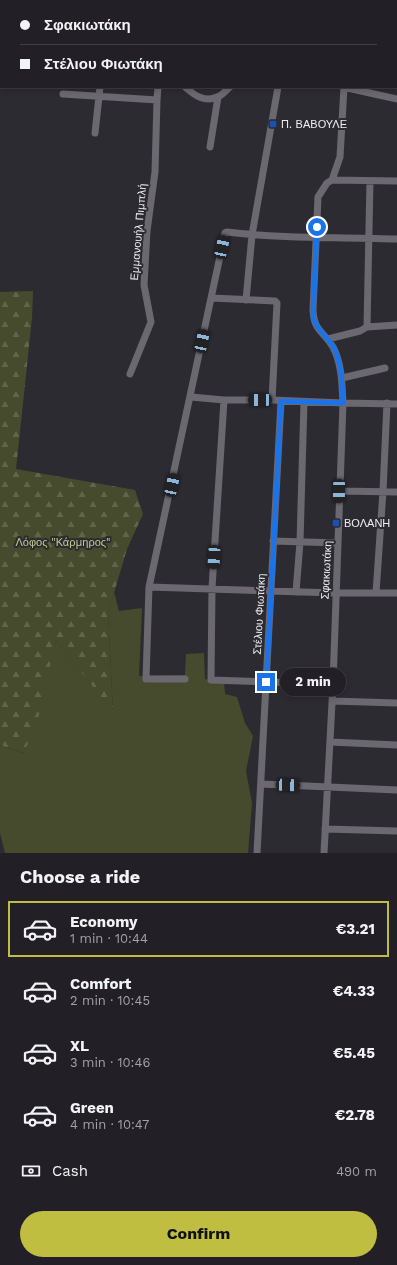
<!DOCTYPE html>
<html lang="en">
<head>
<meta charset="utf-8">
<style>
	:root { --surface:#222026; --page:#2a282e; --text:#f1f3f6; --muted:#a2a3a7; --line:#3f3e43; --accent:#c0be41 }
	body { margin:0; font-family:"Work Sans",sans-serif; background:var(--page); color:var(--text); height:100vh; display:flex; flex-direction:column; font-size:15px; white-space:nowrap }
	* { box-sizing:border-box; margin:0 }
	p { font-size:13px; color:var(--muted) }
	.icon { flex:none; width:22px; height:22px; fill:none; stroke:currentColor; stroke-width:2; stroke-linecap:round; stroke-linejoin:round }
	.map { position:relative; height:853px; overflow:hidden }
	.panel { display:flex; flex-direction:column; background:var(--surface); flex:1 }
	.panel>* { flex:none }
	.banner { position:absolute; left:0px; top:0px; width:397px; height:88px; box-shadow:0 2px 6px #0003,0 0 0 1px var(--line); display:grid; align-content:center; height:88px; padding:0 20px; background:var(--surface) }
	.end { position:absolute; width:18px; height:18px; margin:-9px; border:5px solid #1a73e8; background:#fff; box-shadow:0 0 0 2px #fff }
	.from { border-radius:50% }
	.bubble { position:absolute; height:28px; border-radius:14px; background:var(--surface); box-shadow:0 2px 6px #0003,0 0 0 1px var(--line); font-size:13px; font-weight:700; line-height:28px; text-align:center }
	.car { position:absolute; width:12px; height:24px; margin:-12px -6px; border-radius:5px; box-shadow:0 0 3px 1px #0007; background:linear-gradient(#222 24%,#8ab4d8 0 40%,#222 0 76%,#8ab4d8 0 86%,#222 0) }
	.banner b { display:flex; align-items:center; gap:14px; height:38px; font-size:15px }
	.banner b+b { border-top:1px solid var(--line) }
	.banner i { width:10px; height:10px; background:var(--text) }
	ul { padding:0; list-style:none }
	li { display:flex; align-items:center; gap:12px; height:56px; margin:0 8px 6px; padding:0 12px; border:2px solid transparent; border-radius:0px }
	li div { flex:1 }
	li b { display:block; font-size:15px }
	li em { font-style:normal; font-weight:700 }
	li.current { border-color:var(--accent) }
	li>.icon { width:36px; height:36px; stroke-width:1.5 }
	h2 { padding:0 20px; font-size:18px; line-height:48px }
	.pay { display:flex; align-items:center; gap:10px; height:44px; padding:0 20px; font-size:15px }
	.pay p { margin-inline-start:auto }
	.primary-button { display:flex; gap:8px; margin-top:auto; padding:8px 20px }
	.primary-button a { flex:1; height:46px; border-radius:24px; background:var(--accent); color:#111; font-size:16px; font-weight:700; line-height:46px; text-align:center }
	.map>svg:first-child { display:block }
</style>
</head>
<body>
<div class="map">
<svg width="397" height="853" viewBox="0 0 397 853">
	<defs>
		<pattern id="forest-firs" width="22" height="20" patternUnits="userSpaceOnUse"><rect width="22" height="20" fill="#464b2d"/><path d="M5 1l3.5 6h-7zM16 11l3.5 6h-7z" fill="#61654c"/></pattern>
	</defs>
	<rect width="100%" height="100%" fill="#2d2b32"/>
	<path fill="#464b2d" d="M114,592L119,611L142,608L139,676L185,675L186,654L204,653L205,679L224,682L225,694L237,697L245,723L253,736L246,771L252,803L248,853H5L0,833V745L23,753L56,640L113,711L108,613Z"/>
	<path fill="url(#forest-firs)" d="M33,291L32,318L16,469L135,490L143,514L127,549L108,613L113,712L56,640L38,719L24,753L0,745V292Z"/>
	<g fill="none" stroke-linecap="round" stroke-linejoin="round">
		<path stroke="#6b6871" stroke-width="7" d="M226,0L229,1
			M371,0L372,1
			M108,1V0
			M166,1V0
			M268,1V0
			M393,1V0
			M396,19L397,20
			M185,87C194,95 205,103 217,97C222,96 226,90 230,87
			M343,87L397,99
			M63,94L157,100
			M95,133L100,87
			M210,147L218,97
			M332,180L397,181
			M211,298L275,301L277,303L272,400
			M246,300L252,235L278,87
			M367,327L370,181
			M328,339L360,331L367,327L397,325
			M130,374L151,322L144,285L147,231L155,172L157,100L158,87
			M342,378L385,368
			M191,397L224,400H272L343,403L397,404
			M224,400L212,588L211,680L333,684
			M339,491L397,492
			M273,541L338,543
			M149,587L335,593H397
			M296,592L300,542L304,402
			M376,593L383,491L387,403
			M185,679H146L149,587L225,233L227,232C283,239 340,237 397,239
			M332,701L397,703
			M330,742L397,745
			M261,784L397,790
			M325,829L397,831
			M257,853L281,401
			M324,853L333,684L343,403C342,385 342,364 333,347C324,331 314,332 313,310L318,197L327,183L332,180L340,157L344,87"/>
	</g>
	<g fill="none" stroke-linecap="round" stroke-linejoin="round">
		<path stroke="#1a73e8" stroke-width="5" d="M266,682C272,589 276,495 281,401L343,403C342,385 342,365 334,348C328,337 316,330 313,317L317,227"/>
	</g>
	<g fill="#1a4fb4" stroke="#2d2b32" stroke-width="1.5">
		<rect x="269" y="120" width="8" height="8" rx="2"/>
		<rect x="332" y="519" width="8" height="8" rx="2"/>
	</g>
	<g text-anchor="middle" stroke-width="4" stroke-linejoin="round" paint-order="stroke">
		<g font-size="11" fill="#eeedf1" stroke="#2d2b32" text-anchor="start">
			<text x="281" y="128">Π. ΒΑΒΟΥΛΕ</text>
			<text x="344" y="527">ΒΟΛΑΝΗ</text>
		</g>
		<g font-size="11" fill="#eeedf1" stroke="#2d2b32">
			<text transform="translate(138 232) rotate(-85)" y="4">Εµµανουήλ Πιµπλή</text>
			<text transform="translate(326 570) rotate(-87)" y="4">Σφακιωτάκη</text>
			<text transform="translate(259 614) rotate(-87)" y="4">Στέλιου Φιωτάκη</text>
		</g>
		<g font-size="11" fill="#c1cc8a" stroke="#2d2b32">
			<text x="63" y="546">Λόφος "Κάρμηρος"</text>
		</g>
	</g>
</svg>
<i class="end from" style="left:317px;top:227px"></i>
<i class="end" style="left:266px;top:682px"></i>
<div class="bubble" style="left:280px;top:668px;width:66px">2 min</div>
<i class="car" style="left:222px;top:247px;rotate:12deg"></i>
<i class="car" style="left:202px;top:341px;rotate:12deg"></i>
<i class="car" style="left:260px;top:400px;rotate:270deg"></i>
<i class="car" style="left:172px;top:485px;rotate:12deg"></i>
<i class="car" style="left:339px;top:491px;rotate:181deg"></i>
<i class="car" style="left:214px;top:557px;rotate:183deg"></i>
<i class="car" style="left:288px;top:785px;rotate:92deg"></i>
<div class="banner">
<b><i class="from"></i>Σφακιωτάκη</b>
<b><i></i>Στέλιου Φιωτάκη</b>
</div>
</div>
<section class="panel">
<h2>Choose a ride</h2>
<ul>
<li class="current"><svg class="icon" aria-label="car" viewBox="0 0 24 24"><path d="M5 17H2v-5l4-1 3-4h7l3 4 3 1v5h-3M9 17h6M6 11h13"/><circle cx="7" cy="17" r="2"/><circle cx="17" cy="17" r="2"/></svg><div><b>Economy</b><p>1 min · 10:44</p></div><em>€3.21</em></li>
<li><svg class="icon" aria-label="car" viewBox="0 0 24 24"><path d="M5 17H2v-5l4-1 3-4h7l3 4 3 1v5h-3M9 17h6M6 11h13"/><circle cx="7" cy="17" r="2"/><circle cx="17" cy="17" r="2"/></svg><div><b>Comfort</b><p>2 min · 10:45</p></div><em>€4.33</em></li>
<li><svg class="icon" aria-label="car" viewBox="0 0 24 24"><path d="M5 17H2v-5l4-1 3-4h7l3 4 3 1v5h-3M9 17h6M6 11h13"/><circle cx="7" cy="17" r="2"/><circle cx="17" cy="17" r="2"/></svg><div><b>XL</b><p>3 min · 10:46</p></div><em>€5.45</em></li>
<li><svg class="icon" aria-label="car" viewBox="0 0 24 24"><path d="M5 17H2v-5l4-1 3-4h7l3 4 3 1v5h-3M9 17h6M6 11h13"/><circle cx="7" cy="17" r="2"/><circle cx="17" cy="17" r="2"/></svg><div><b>Green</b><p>4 min · 10:47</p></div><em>€2.78</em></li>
</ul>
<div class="pay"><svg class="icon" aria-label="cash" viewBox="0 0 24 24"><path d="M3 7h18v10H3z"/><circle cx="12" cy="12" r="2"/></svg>Cash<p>490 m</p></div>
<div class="primary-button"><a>Confirm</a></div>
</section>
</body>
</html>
